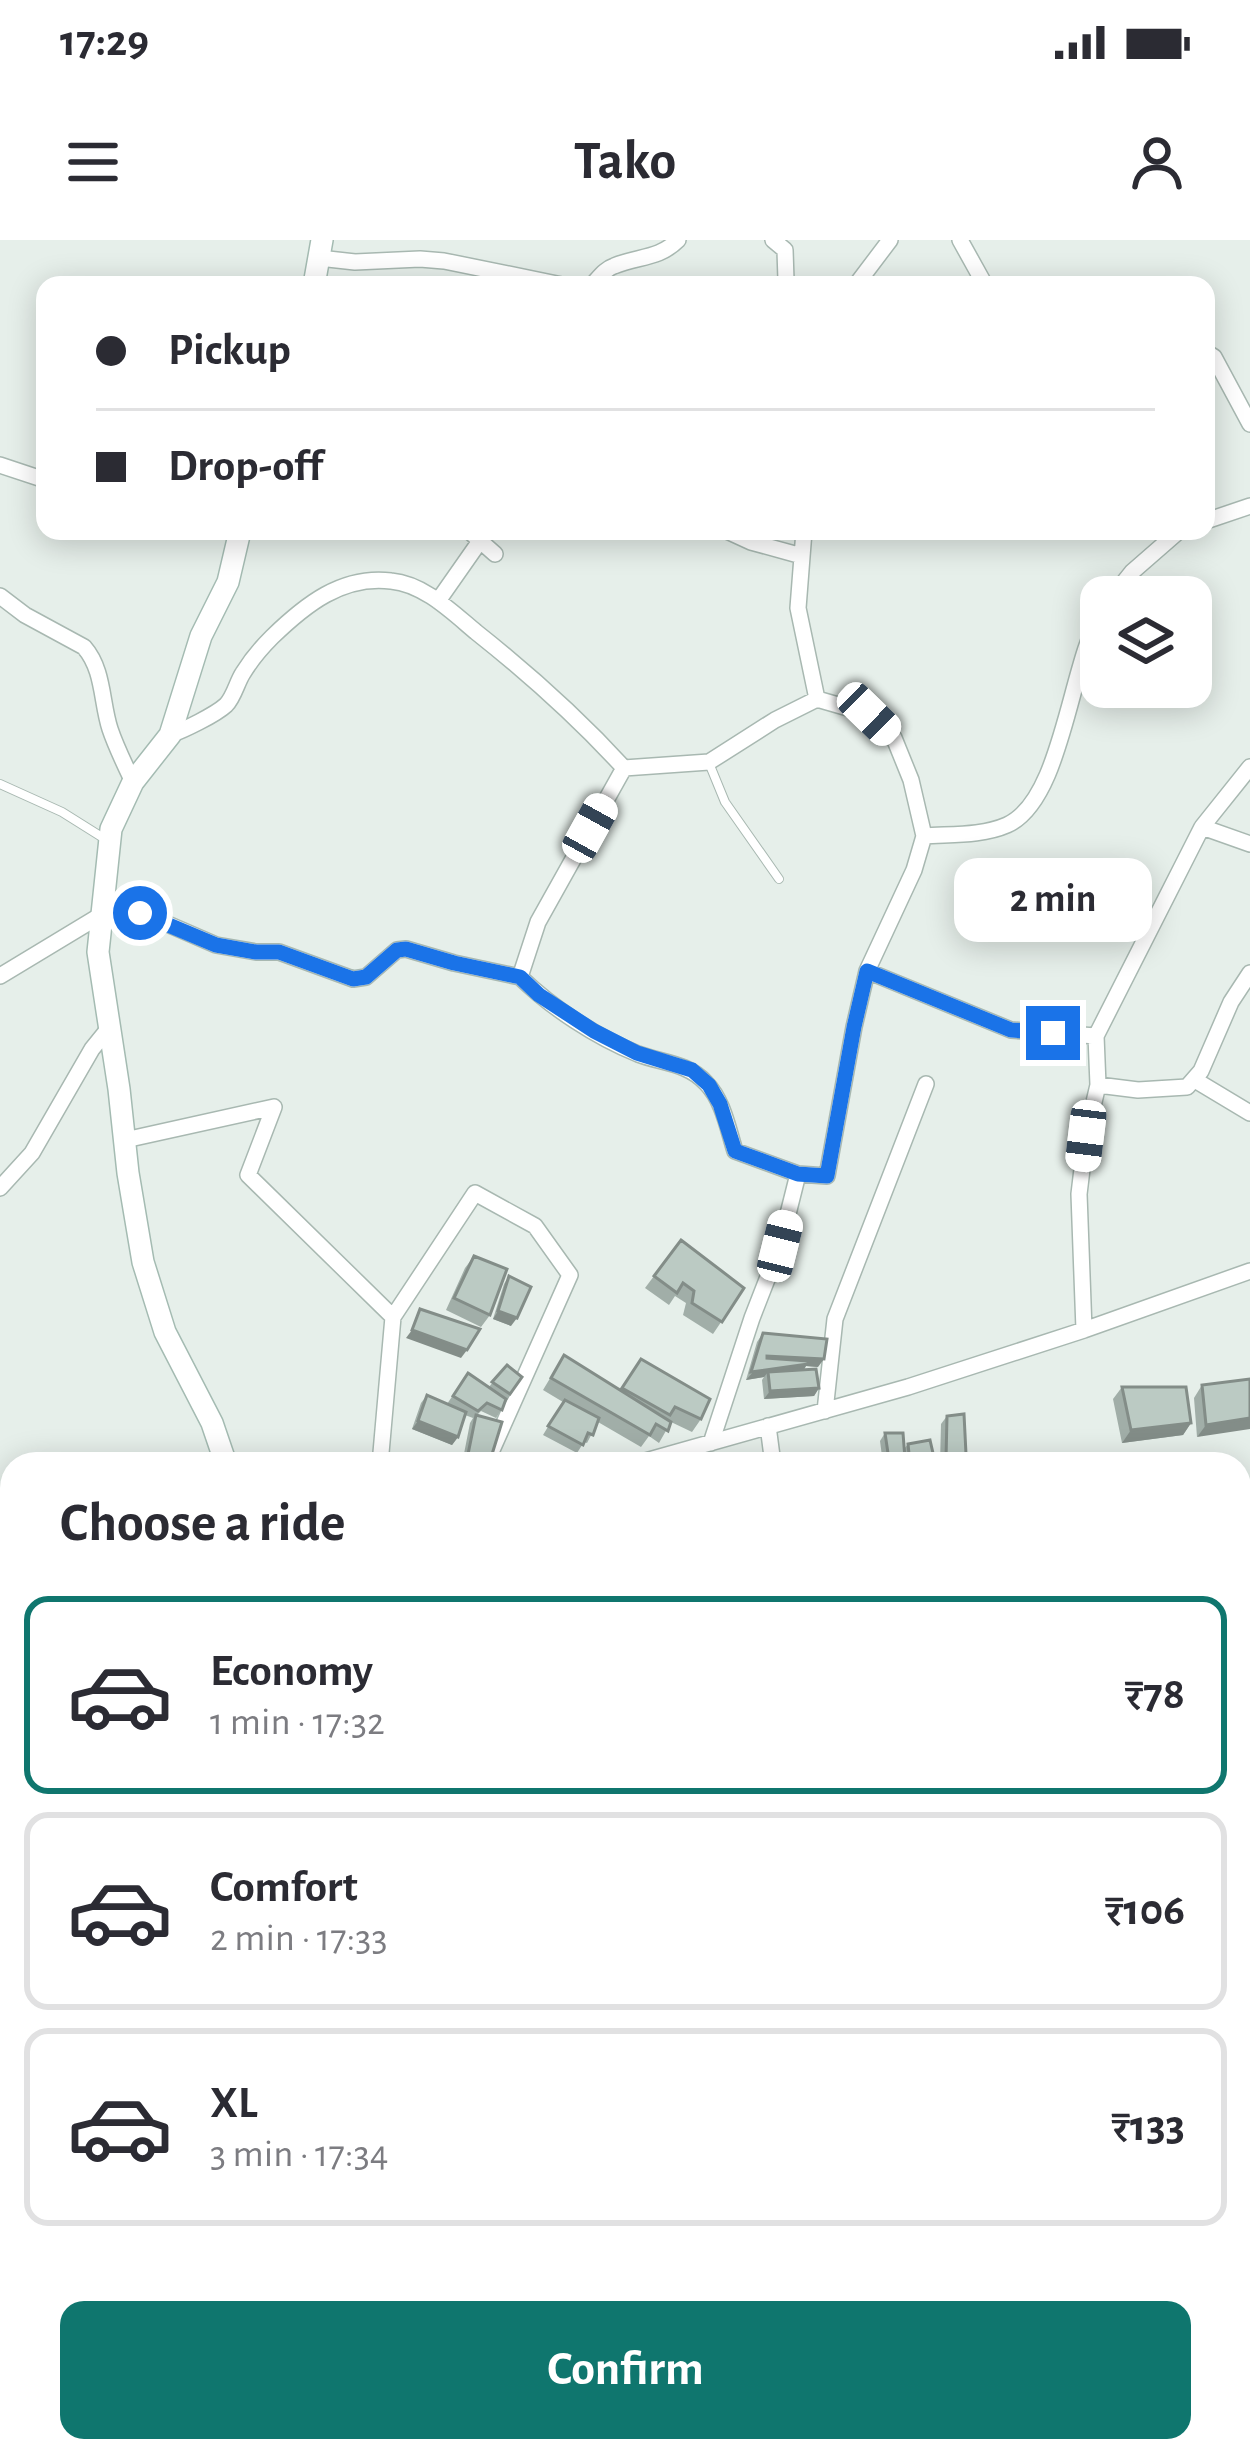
<!DOCTYPE html>
<html lang="en">
<head>
<meta charset="utf-8">
<style>
	:root { --surface:#fff; --page:#f7f7f7; --text:#2b2b33; --muted:#7c7c81; --line:#e1e1e2; --accent:#0f766e }
	body { margin:0; font-family:"Alegreya Sans",sans-serif; background:var(--page); color:var(--text); height:100vh; display:flex; flex-direction:column; font-size:45px; white-space:nowrap }
	* { box-sizing:border-box; margin:0 }
	p { font-size:39px; color:var(--muted) }
	.icon { flex:none; width:66px; height:66px; fill:none; stroke:currentColor; stroke-width:2; stroke-linecap:round; stroke-linejoin:round }
	.map { position:relative; flex:1; overflow:hidden }
	.sheet { position:absolute; left:0px; top:1212px; width:1251px; height:1011px; display:flex; flex-direction:column; background:var(--surface); border-radius:36px 36px 0 0; box-shadow:0 6px 30px #0003 }
	.sheet>* { flex:none }
	.hud { position:absolute; left:36px; top:36px; width:1179px; height:264px; border-radius:24px; box-shadow:0 6px 30px #0003; display:grid; align-content:center; height:264px; padding:0 60px; background:var(--surface) }
	.tools { position:absolute; left:1080px; top:336px; display:grid; gap:24px }
	.tools a { display:grid; place-items:center; width:132px; height:132px; border-radius:24px; background:var(--surface); box-shadow:0 6px 30px #0003; font-size:60px }
	.end { position:absolute; width:54px; height:54px; margin:-27px; border:15px solid #1a73e8; background:#fff; box-shadow:0 0 0 6px #fff }
	.from { border-radius:50% }
	.bubble { position:absolute; height:84px; border-radius:24px; background:var(--surface); box-shadow:0 6px 30px #0003; font-size:39px; font-weight:600; line-height:84px; text-align:center }
	.car { position:absolute; width:36px; height:72px; margin:-36px -18px; border-radius:15px; box-shadow:0 0 9px 3px #0007; background:linear-gradient(#fff 24%,#345 0 40%,#fff 0 76%,#345 0 86%,#fff 0) }
	.hud b { display:flex; align-items:center; gap:42px; height:114px; font-size:45px }
	.hud b+b { border-top:3px solid var(--line) }
	.hud i { width:30px; height:30px; background:var(--text) }
	ul { padding:0; list-style:none }
	li { display:flex; align-items:center; gap:36px; height:198px; margin:0 24px 18px; padding:0 36px; border:6px solid var(--line); border-radius:24px }
	li div { flex:1 }
	li b { display:block; font-size:45px }
	li em { font-style:normal; font-weight:600 }
	li.on { border-color:var(--accent) }
	li>.icon { width:108px; height:108px; stroke-width:1.5 }
	h2 { padding:0 60px; font-size:54px; line-height:144px }
	.primary-button { display:flex; gap:24px; margin-top:auto; padding:24px 60px }
	.primary-button a { flex:1; height:138px; border-radius:24px; background:var(--accent); color:#fff; font-size:48px; font-weight:600; line-height:138px; text-align:center }
	.status { display:flex; justify-content:space-between; align-items:center; height:84px; padding:0 60px; background:var(--surface); direction:ltr }
	.status svg { height:33px; fill:currentColor }
	header { display:flex; justify-content:space-between; align-items:center; height:156px; padding:0 60px; background:var(--surface); font-size:54px; font-weight:600 }
	.map>svg:first-child { display:block }
</style>
</head>
<body>
<div class="status"><b>17:29</b><svg viewBox="0 0 49 12"><path d="M0 12V9h3v3zM5 12V6h3v6zM10 12V3h3v9zM15 12V0h3v12zM26 1h20v11H26zM47 4h2v5h-2z"/></svg></div>
<header><svg class="icon" aria-label="menu" viewBox="0 0 24 24"><path d="M4 6h16M4 12h16M4 18h16"/></svg>Tako<svg class="icon" aria-label="person" viewBox="0 0 24 24"><circle cx="12" cy="8" r="4"/><path d="M4 21q1-7 8-7t8 7"/></svg></header>
<div class="map">
<svg width="1250" height="2221" viewBox="0 0 1250 2221">
	<rect width="100%" height="100%" fill="#e6efea"/>
	<g fill="none" stroke-linecap="round" stroke-linejoin="round">
		<defs>
			<path id="lane" d="M709,523L725,562L779,639
				M0,544L62,572L105,599"/>
			<path id="street" d="M773,0L785,10L786,40L781,45
				M960,0L985,45
				M319,18L355,22L420,19L444,21L562,45
				M592,45C599,38 605,29 614,26C638,16 659,19 678,0
				M856,45L890,0
				M1206,112L1214,117L1250,184
				M0,225L45,240
				M1206,281L1250,266
				M469,291L495,314
				M727,291L751,302L802,316
				M804,291L798,368L817,459
				M0,356L25,375L84,407C104,430 101,461 110,489C116,507 125,525 133,542
				M1112,357L1132,332L1179,291
				M438,361L480,301
				M170,495C184,490 215,475 226,465C234,457 237,442 243,433C251,420 261,408 272,397C305,365 342,335 391,341C424,344 452,372 476,392C529,434 578,478 624,528L538,682L520,737C552,768 596,797 638,814C662,823 688,823 706,843C723,860 728,889 735,911L798,934L780,1006L752,1078L711,1203
				M624,528L709,522L775,480L817,459L869,474L894,498L911,540L924,596L914,630L867,731L854,787L827,936L798,934
				M1202,587L1250,527
				M924,596C951,594 982,596 1007,585C1063,560 1070,423 1101,374
				M105,657L216,705L256,712H279L353,739L366,737L397,710L406,709L454,723L520,737
				M867,731L1011,790L1096,796L1202,587L1250,604
				M0,736L101,675
				M1195,840L1250,873
				M1098,845L1138,850L1187,847L1201,831L1231,762L1250,733
				M125,900L274,867L248,935L393,1077L380,1224
				M0,948L32,913L92,809L109,788
				M393,1077L475,953L535,986L570,1035L488,1219L489,1224
				M1084,1090L1079,954L1086,896L1098,845L1096,796
				M825,1171L835,1079L926,844
				M768,1186L773,1224
				M635,1224L908,1147L1084,1090L1250,1031
				M0,1424L12,1423
				M0,1826L12,1829
				M1239,1990L1250,1974
				M0,2114L12,2116
				M717,2211L721,2221
				M217,2221L219,2211
				M382,2221L384,2211
				M1087,2221L1094,2211"/>
			<path id="secondary" d="M314,45L322,0
				M226,1224L212,1183L165,1092L143,1022L128,933L119,849L98,712L111,589L133,542L170,495L201,396L228,342L240,291
				M0,1559L12,1562
				M0,1583L12,1586
				M1239,1689H1250
				M1239,1726L1250,1761"/>
		</defs>
		<use href="#lane" stroke="#a8b8b1" stroke-width="10"/>
		<use href="#street" stroke="#a8b8b1" stroke-width="18"/>
		<use href="#secondary" stroke="#a4bbb2" stroke-width="24"/>
		<use href="#lane" stroke="#fff" stroke-width="8"/>
		<use href="#street" stroke="#fff" stroke-width="15"/>
		<use href="#secondary" stroke="#fff" stroke-width="21"/>
	</g>
	<path fill="#a1aea8" d="M681,1000L744,1048L713,1094L683,1075L686,1063L675,1056L669,1065L645,1048Z
		M474,1016L490,1075L481,1087L446,1070L465,1028Z
		M509,1036L511,1086L493,1079L504,1044Z
		M763,1093L818,1127L806,1126L804,1130L819,1148L814,1156L764,1159L762,1140L764,1137L746,1140L757,1102Z
		M564,1115L620,1150L641,1119L701,1179L692,1192L671,1182L659,1203L649,1196L641,1207L598,1182L587,1203L584,1202L577,1213L543,1195L563,1162L543,1150Z
		M507,1125L522,1137L496,1178L481,1171L477,1175L489,1224H462L470,1183L473,1178L465,1175L458,1197L452,1205L412,1189L421,1163L427,1155L447,1164L468,1133L489,1147Z
		M1250,1139L1197,1197L1194,1158L1202,1145Z
		M1122,1147L1191,1183L1183,1195L1122,1203L1113,1159Z
		M947,1176L966,1214L960,1222L940,1224L941,1184Z
		M885,1193L904,1209L908,1204L935,1222L934,1224H903V1222L901,1224H883L880,1201Z
		M853,2211H899L892,2221H855L851,2213Z
		M925,2211H1005L998,2221H918Z"/>
	<path fill="#838d88" d="M498,1071L517,1078L511,1086L493,1079Z
		M412,1090L467,1110L461,1118L406,1098Z
		M767,1116L824,1119L818,1127L806,1126L802,1132H768L764,1137L746,1140Z
		M819,1148L814,1156L764,1159L770,1151Z
		M1250,1178V1189L1197,1197L1206,1185Z
		M418,1181L458,1197L452,1205L412,1189Z
		M1191,1183L1183,1195L1122,1203L1131,1190Z
		M966,1214L960,1222L942,1224L946,1219Z
		M905,1219L901,1224H886L889,1220Z
		M897,2211H899L892,2221H876Z
		M1005,2211L998,2221H986Z
		M1016,2211H1027L1010,2219Z"/>
	<path fill="#bbcac3" stroke="#838d88" stroke-width="3" d="M681,1000L744,1048L722,1082L692,1063L694,1051L683,1043L677,1053L654,1036Z
		M474,1016L507,1029L490,1075L454,1058Z
		M509,1036L531,1047L517,1078L498,1071Z
		M420,1069L480,1089L467,1110L412,1090Z
		M763,1093L827,1099L824,1119L767,1116V1118L808,1121V1124L751,1132Z
		M564,1115L671,1182L668,1191L656,1184L650,1195L551,1138Z
		M641,1119L710,1159L701,1179L675,1167L670,1175L622,1148Z
		M507,1125L522,1137L510,1154L492,1142Z
		M816,1129L819,1148L770,1151L768,1132Z
		M468,1133L506,1159L502,1170L487,1163L478,1171L453,1156Z
		M1250,1139V1178L1206,1185L1202,1145Z
		M1122,1147H1186L1191,1183L1131,1190Z
		M427,1155L466,1172L458,1197L418,1181Z
		M565,1160L599,1178L593,1195L588,1193L583,1205L548,1186Z
		M964,1174L966,1214L946,1219L947,1176Z
		M476,1175L502,1182L489,1224L478,1222V1224H466Z
		M885,1193H903L905,1219L889,1220Z
		M930,1200L935,1222L910,1224L908,1204Z
		M400,1218H427V1224H402Z
		M431,1220H457L456,1224H431Z
		M797,2211H807L812,2221H781Z
		M865,2211H897L876,2221H869Z
		M926,2211H1004L986,2221H976L973,2213L963,2215L964,2221H931Z"/>
	<g fill="none" stroke-linecap="round" stroke-linejoin="round">
		<path stroke="#1a73e8" stroke-width="15" d="M140,673L216,705L256,712H279L353,739L366,737L397,710L406,709L454,723L520,737L539,755L594,791L637,813L692,830L709,845L720,864L735,911L798,934L827,936L854,787L867,731L1011,790L1053,793"/>
	</g>
</svg>
<div class="tools">
<a><svg class="icon" aria-label="layers" viewBox="0 0 24 24"><path d="M12 4l9 5-9 5-9-5zM3 14l9 5 9-5"/></svg></a>
</div>
<i class="end from" style="left:140px;top:673px"></i>
<i class="end" style="left:1053px;top:793px"></i>
<div class="bubble" style="left:954px;top:618px;width:198px">2 min</div>
<i class="car" style="left:869px;top:474px;rotate:134deg"></i>
<i class="car" style="left:590px;top:588px;rotate:29deg"></i>
<i class="car" style="left:1086px;top:896px;rotate:187deg"></i>
<i class="car" style="left:780px;top:1006px;rotate:14deg"></i>
<div class="hud">
<b><i class="from"></i>Pickup</b>
<b><i></i>Drop-off</b>
</div>
<section class="sheet">
<h2>Choose a ride</h2>
<ul>
<li class="on"><svg class="icon" aria-label="car" viewBox="0 0 24 24"><path d="M5 17H2v-5l4-1 3-4h7l3 4 3 1v5h-3M9 17h6M6 11h13"/><circle cx="7" cy="17" r="2"/><circle cx="17" cy="17" r="2"/></svg><div><b>Economy</b><p>1 min · 17:32</p></div><em>₹78</em></li>
<li><svg class="icon" aria-label="car" viewBox="0 0 24 24"><path d="M5 17H2v-5l4-1 3-4h7l3 4 3 1v5h-3M9 17h6M6 11h13"/><circle cx="7" cy="17" r="2"/><circle cx="17" cy="17" r="2"/></svg><div><b>Comfort</b><p>2 min · 17:33</p></div><em>₹106</em></li>
<li><svg class="icon" aria-label="car" viewBox="0 0 24 24"><path d="M5 17H2v-5l4-1 3-4h7l3 4 3 1v5h-3M9 17h6M6 11h13"/><circle cx="7" cy="17" r="2"/><circle cx="17" cy="17" r="2"/></svg><div><b>XL</b><p>3 min · 17:34</p></div><em>₹133</em></li>
</ul>
<div class="primary-button"><a>Confirm</a></div>
</section>
</div>
</body>
</html>
